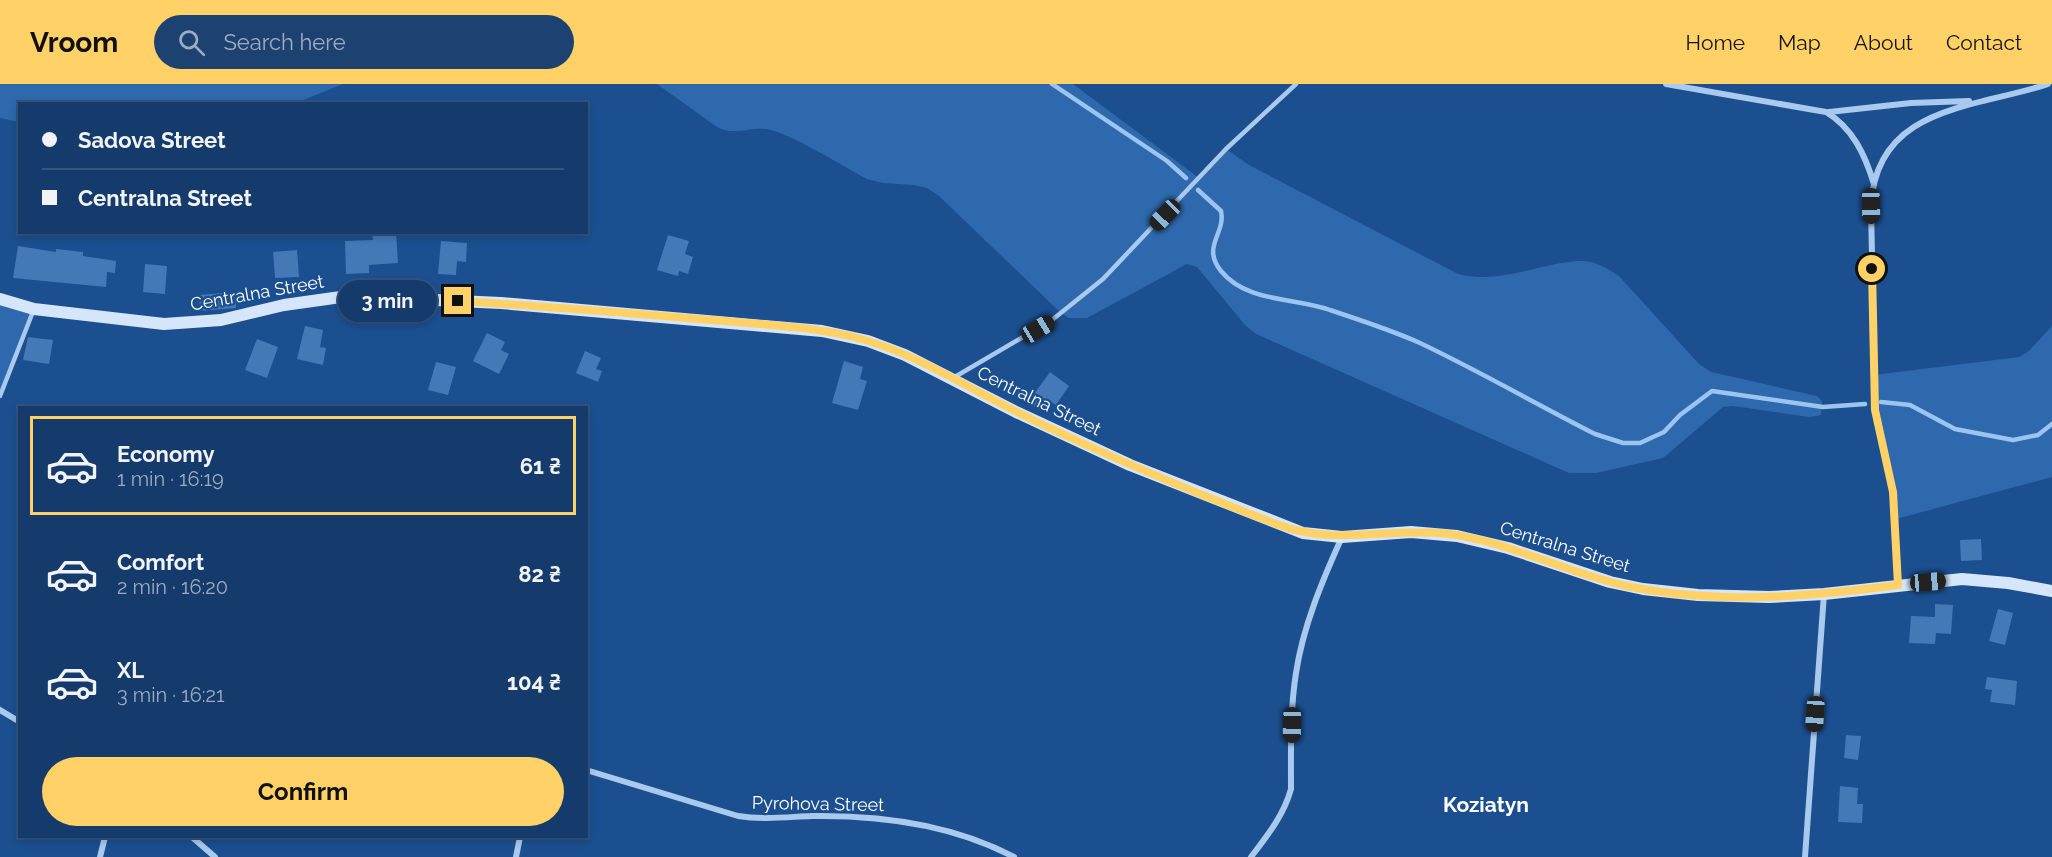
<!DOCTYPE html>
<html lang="en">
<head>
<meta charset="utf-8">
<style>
	:root { --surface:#143b6b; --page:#1d4271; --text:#f1f3f6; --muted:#9dadc1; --line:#33557e; --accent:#ffd166 }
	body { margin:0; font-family:Raleway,sans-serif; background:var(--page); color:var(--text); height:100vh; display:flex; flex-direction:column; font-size:22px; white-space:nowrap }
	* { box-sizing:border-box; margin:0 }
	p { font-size:20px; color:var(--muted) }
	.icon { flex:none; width:33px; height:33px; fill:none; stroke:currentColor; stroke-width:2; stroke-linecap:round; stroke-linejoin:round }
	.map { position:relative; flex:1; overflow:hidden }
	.details { position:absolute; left:18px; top:322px; width:570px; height:432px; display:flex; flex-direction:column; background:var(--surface); border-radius:0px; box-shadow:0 3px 9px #0003,0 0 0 2px var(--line) }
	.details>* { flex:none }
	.guide { position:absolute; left:18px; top:18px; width:570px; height:132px; border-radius:0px; box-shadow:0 3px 9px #0003,0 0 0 2px var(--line); display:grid; align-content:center; height:132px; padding:0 24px; background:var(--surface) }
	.end { position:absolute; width:27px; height:27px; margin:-14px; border:8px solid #ffd166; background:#111; box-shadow:0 0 0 3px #111 }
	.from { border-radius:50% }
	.bubble { position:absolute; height:42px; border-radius:21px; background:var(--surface); box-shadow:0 3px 9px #0003,0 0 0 2px var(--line); font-size:20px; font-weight:700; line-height:42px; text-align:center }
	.car { position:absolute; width:18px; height:36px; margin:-18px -9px; border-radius:8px; box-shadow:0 0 4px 2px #0007; background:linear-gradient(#222 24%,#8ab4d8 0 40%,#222 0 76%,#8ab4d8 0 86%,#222 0) }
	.guide b { display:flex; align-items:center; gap:21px; height:57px; font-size:22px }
	.guide b+b { border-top:2px solid var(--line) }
	.guide i { width:15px; height:15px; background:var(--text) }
	ul { padding:10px 0 0; list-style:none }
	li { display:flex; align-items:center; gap:18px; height:99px; margin:0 12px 9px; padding:0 12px; border:3px solid transparent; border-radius:0px }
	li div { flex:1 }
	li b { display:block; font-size:22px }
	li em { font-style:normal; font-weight:700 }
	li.current { border-color:var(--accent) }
	li>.icon { width:54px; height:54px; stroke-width:1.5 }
	.button { display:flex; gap:12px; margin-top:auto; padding:12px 24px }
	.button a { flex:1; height:69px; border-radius:36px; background:var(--accent); color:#111; font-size:24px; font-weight:700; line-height:69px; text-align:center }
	header { display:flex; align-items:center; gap:36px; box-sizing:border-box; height:84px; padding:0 30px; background:var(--accent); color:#111 }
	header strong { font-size:28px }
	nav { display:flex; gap:33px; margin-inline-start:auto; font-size:21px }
	.search { width:420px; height:54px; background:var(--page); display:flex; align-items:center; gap:15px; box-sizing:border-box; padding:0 21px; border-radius:33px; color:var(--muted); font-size:22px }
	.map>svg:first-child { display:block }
</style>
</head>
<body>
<header>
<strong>Vroom</strong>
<div class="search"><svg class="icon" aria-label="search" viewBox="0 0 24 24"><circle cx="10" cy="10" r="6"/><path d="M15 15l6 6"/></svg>Search here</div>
<nav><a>Home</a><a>Map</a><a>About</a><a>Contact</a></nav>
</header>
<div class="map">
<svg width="2052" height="773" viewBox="0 0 2052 773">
	<rect width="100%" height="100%" fill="#1b4f8f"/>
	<path fill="#2e69ad" d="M0,0H343L296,19L20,20L19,38L0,34Z
		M657,0H1073L1199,94L1226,65L1249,81L1458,190C1501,201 1538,179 1579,177C1594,176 1607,184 1619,192L1699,280L1711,288L1817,312L1822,317L1821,331L1809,333L1733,322L1723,323L1663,374L1596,389H1569L1256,250L1245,241L1197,183L1187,180L1087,234H1069L1061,229L939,112L927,104L914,101L883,99L867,95C841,81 798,54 771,46C751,41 737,53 717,43Z
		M0,215L34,225L0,312Z
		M2052,242V393L1896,435L1880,350L1874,291L2019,273L2029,267Z"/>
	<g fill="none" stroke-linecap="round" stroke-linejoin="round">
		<path stroke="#9cc4f0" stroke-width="4.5" d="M1052,0L1167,77L1186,94
			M1198,106L1221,127C1226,150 1201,162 1221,187C1247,219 1294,213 1330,226C1360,236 1391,246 1420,259C1479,287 1536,320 1595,350L1623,359H1640L1664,348L1680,331L1712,307L1823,323L1865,320
			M1881,318L1910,321L1955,345L2013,356L2038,351L2052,340"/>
	</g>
	<path fill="#4478b7" d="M372,148H396L398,179L369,181V189L346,190L345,157L373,156Z
		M668,151L689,157L685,170L693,173L688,190L679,187L678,192L657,186Z
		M441,157L467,159L466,178L457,177L456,191L438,190Z
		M18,162L56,168V165L83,168V172L116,177L115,189L107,188L106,203L13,194Z
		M297,166L299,193L275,194L273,168Z
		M145,180L167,182L165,210L143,208Z
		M235,208L236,224L200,227L199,211Z
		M305,242L323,246L320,263L326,264L323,281L297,275Z
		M487,249L505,258L501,266L509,270L499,290L473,277Z
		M28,253L53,256L49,280L23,276Z
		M257,255L278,263L267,294L245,286Z
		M585,267L601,274L596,285L602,287L598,298L576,289Z
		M844,277L863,283L860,295L867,297L858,326L832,319Z
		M436,278L456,283L448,311L428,306Z
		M1050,288L1069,302L1056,321L1047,315L1039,326L1028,318Z
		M1981,455L1982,476L1961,477L1960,456Z
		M1935,520L1953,521L1951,550L1936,549L1935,560L1909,559L1911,532L1935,533Z
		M1998,525L2013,529L2005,561L1989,557Z
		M1987,593L2017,597L2015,621L1990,618L1992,606L1985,605Z
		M1846,651L1861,652L1858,676L1844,674Z
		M1840,702L1858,704L1857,720H1863L1862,739L1838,738Z"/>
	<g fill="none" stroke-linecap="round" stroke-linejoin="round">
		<path stroke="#a9c9ee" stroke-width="4.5" d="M953,294L1052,236L1103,195L1226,65L1296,0
			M0,312L34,225"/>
		<path stroke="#a9c9ee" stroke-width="6" d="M1666,0L1826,28C1853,44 1865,71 1874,100
			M1829,28L1911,19L1969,17
			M1898,501L1893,408L1875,326L1871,122C1876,21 1977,24 2048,0
			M0,626L20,638
			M586,686L738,732C763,736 787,733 812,732C882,731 952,740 1014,773
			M192,753L215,773
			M100,773L105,753
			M516,773L520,753
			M1251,773C1267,752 1284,731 1291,705C1291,667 1290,626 1296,589C1303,542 1323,495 1342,453
			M1805,773L1824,510"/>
		<path stroke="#d6e6fa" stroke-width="12" d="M0,215L34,225L164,240L221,236L284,221L348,212L501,219L822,247L868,257L905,271L1016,328L1130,381L1303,449L1342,453L1411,448L1457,452L1508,464L1610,498L1643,505L1698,511L1769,513L1824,510L1962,495L2008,499L2052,507"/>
	</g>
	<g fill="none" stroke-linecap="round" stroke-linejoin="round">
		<path stroke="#ffd166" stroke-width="8" d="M458,217C543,222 627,229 712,236C764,241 818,242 868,257C921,273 968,304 1017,328C1102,370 1190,407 1279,441C1335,462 1391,443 1449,450C1509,458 1563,487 1622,501C1712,521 1807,513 1898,501L1893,408L1875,326L1872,185"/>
	</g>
	<g text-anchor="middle" stroke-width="4.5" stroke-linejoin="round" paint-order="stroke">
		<g font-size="18" fill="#fff" stroke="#1b4f8f">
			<text transform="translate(257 209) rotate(-10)" y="6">Centralna Street</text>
			<text transform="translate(1039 317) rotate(26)" y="6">Centralna Street</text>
			<text transform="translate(1565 463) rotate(17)" y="6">Centralna Street</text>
			<text transform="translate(818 720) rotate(1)" y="6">Pyrohova Street</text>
		</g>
		<g font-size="21" font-weight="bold" fill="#fff" stroke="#1b4f8f">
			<text x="1486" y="728">Koziatyn</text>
		</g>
	</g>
</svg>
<i class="end from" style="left:1872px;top:185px"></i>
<i class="end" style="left:458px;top:217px"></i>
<div class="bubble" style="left:338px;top:196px;width:99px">3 min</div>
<i class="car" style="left:1871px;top:122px;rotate:179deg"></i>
<i class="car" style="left:1165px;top:131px;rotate:224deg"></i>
<i class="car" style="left:1038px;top:245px;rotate:59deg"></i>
<i class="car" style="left:1928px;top:498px;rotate:85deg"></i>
<i class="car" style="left:1815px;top:630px;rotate:184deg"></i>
<i class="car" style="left:1292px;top:641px;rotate:181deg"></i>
<div class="guide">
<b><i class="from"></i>Sadova Street</b>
<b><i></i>Centralna Street</b>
</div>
<section class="details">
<ul>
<li class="current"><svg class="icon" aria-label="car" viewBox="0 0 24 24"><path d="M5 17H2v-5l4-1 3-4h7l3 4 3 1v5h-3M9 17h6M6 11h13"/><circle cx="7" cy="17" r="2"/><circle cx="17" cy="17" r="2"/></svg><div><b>Economy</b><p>1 min · 16:19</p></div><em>61 ₴</em></li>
<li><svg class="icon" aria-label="car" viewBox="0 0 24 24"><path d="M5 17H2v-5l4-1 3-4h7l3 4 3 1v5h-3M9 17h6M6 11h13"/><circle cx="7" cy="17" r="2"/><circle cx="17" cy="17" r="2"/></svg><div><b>Comfort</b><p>2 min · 16:20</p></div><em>82 ₴</em></li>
<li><svg class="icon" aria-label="car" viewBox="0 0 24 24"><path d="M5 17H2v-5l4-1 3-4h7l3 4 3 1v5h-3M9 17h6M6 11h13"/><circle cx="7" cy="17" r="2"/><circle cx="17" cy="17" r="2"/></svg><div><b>XL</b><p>3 min · 16:21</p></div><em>104 ₴</em></li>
</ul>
<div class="button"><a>Confirm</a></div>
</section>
</div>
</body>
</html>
